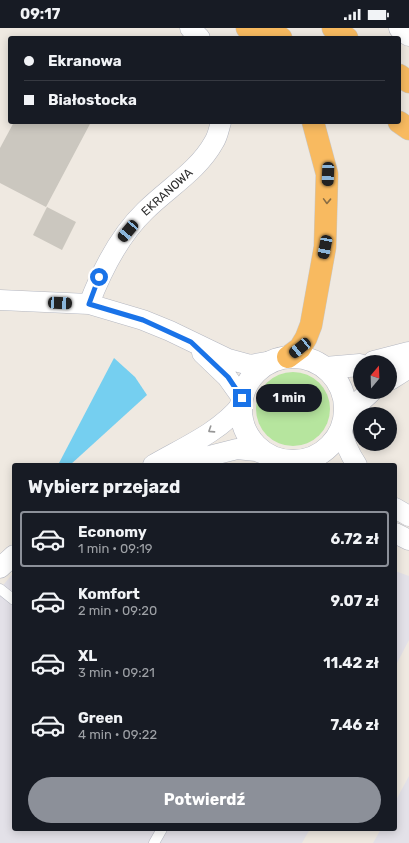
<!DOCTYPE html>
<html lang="pl">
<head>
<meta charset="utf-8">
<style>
	:root { --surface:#171b24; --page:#242831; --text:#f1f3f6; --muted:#9ea1a6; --line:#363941; --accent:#8c9099 }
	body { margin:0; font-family:Rubik,sans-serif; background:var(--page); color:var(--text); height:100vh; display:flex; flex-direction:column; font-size:15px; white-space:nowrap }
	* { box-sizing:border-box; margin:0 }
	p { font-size:13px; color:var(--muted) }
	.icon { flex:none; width:22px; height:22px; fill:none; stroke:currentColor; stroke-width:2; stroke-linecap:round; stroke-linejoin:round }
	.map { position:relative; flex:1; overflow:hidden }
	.details { position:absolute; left:12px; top:435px; width:385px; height:368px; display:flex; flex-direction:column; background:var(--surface); border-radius:4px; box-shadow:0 2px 10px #0003 }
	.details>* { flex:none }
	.top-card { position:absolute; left:8px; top:8px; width:393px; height:88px; border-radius:4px; box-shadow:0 2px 10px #0003; display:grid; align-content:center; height:88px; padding:0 16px; background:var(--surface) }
	.needle { width:26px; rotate:19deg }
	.controls { position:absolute; left:353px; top:327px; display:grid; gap:8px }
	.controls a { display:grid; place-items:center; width:44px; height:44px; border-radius:50%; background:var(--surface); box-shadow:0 2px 10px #0003; font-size:20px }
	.end { position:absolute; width:18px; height:18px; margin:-9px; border:5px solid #1a73e8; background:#fff; box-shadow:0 0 0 2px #fff }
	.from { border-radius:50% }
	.bubble { position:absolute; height:28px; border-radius:14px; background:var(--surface); box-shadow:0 2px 10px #0003; font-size:13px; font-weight:700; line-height:28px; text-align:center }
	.car { position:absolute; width:12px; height:24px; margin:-12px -6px; border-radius:5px; box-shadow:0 0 3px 1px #0007; background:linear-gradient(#222 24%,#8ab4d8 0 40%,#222 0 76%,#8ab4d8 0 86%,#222 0) }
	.top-card b { display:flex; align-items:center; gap:14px; height:38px; font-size:15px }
	.top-card b+b { border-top:1px solid var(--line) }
	.top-card i { width:10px; height:10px; background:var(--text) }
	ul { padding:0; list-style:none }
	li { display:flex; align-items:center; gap:12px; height:56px; margin:0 8px 6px; padding:0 8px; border:2px solid transparent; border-radius:4px }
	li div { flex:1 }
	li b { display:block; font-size:15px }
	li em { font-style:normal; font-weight:700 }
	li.current { border-color:var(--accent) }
	li>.icon { width:36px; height:36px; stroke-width:1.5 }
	h2 { padding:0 16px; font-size:18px; line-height:48px }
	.button { display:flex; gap:8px; margin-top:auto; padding:8px 16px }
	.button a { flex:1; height:46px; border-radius:24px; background:var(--accent); color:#fff; font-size:16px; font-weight:700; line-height:46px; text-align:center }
	.status { display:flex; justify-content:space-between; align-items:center; height:28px; padding:0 20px; background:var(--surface); direction:ltr }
	.status svg { height:11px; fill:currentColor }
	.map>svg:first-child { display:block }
</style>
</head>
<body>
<div class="status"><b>09:17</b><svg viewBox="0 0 49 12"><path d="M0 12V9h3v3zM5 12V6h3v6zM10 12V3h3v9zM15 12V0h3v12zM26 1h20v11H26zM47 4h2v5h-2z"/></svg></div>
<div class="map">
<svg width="409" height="815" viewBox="0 0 409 815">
	<rect width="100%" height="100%" fill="#efe9e1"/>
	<path fill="#e3e1e8" d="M395,543L409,548V612L395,639Z
		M14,544V801H310L302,815H0V561Z
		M409,748V815H373L381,801H395V774Z"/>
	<path fill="#b6e59e" d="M256 381a37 37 0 1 1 74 0a37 37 0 1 1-74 0Z"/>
	<path fill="#75cff0" d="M114,330L135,349L147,367L70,437H58Z"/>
	<path fill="#cbc7bf" d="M14,94H91L46,179L0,155V120Z
		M47,179L76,194L62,222L33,207Z"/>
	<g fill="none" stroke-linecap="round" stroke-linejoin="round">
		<defs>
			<path id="service" d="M0,561L14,572
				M154,815L162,801"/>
			<path id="minor" d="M190,0L200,10
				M0,272L89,276L143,292L170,303L228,331L250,337L272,333
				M89,276C102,242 119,208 145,183C168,160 198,143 214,114C218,108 219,100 221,94
				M202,325L227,349L242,370
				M341,400C344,415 349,425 357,437
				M303,432L316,437
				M153,437C182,420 220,404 241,377
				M174,437L237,421L256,423L277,431
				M395,480L409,488
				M395,505L409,512
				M0,540L14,527"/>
			<path id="tertiary" d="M400,0L409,7
				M241 381a52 52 0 1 1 104 0a52 52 0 1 1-104 0Z
				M374,334L409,325
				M325,340L360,337
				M390,351L409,339
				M345,387L370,364"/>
			<path id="trunk" d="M247,0L257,10
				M267,0L281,10
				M333,0L347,10
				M399,47L409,54
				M399,94L409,101
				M288,329L300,320L306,310L311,297L325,219L327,146L313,94"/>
		</defs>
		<use href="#service" stroke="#b4b7c1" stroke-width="11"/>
		<use href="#minor" stroke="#b4b7c1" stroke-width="21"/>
		<use href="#tertiary" stroke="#b4b7c1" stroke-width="23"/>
		<use href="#trunk" stroke="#c9c9c9" stroke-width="23"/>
		<use href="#service" stroke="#fff" stroke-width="10"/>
		<use href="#minor" stroke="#fff" stroke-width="20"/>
		<use href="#tertiary" stroke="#fff" stroke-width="22"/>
		<use href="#trunk" stroke="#f8ba60" stroke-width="22"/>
	</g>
	<defs><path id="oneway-chevron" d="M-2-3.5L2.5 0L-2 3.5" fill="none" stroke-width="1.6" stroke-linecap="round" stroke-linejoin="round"/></defs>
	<use stroke="#896d44" href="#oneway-chevron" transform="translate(327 173) rotate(92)"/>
	<use stroke="#969696" href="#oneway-chevron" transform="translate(211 402) rotate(147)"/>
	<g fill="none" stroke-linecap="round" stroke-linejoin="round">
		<path stroke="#1a73e8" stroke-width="5" d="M99,249L89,276L143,292L191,314L228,349L242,370"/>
	</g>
	<g text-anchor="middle" stroke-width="4" stroke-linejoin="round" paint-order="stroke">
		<g font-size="12" fill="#2e2e2e" stroke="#fff">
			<text transform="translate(167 164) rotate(-42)" y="4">EKRANOWA</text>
		</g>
	</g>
</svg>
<div class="controls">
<a><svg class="needle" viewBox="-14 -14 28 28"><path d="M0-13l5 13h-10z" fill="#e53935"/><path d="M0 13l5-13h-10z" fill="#9ea1a6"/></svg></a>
<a><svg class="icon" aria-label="locate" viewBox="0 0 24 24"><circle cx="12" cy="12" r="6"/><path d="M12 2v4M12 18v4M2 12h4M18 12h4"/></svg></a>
</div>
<i class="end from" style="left:99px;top:249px"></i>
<i class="end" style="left:242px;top:370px"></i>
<div class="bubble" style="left:256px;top:356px;width:66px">1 min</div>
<i class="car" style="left:328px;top:146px;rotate:182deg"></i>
<i class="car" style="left:128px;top:203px;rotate:220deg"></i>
<i class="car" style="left:325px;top:219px;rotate:191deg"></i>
<i class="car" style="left:60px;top:275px;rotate:93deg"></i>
<i class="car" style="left:300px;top:320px;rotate:231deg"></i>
<div class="top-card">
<b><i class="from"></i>Ekranowa</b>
<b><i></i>Białostocka</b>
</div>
<section class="details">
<h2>Wybierz przejazd</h2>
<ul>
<li class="current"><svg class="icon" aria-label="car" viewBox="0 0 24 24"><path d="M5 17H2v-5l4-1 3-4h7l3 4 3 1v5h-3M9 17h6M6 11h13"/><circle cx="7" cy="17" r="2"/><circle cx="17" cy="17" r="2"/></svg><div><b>Economy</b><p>1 min · 09:19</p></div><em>6.72 zł</em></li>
<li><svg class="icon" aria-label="car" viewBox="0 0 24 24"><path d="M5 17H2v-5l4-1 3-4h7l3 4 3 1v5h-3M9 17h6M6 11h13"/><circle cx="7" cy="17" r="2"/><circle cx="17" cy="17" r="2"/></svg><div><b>Komfort</b><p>2 min · 09:20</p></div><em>9.07 zł</em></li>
<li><svg class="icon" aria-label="car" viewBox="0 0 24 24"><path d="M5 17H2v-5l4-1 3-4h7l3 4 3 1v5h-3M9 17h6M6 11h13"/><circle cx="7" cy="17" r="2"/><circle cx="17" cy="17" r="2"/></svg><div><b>XL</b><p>3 min · 09:21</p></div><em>11.42 zł</em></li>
<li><svg class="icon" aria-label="car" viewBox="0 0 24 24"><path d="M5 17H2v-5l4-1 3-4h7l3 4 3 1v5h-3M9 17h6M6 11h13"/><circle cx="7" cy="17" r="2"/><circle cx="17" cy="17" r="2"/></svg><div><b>Green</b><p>4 min · 09:22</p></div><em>7.46 zł</em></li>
</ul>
<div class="button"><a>Potwierdź</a></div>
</section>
</div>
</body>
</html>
